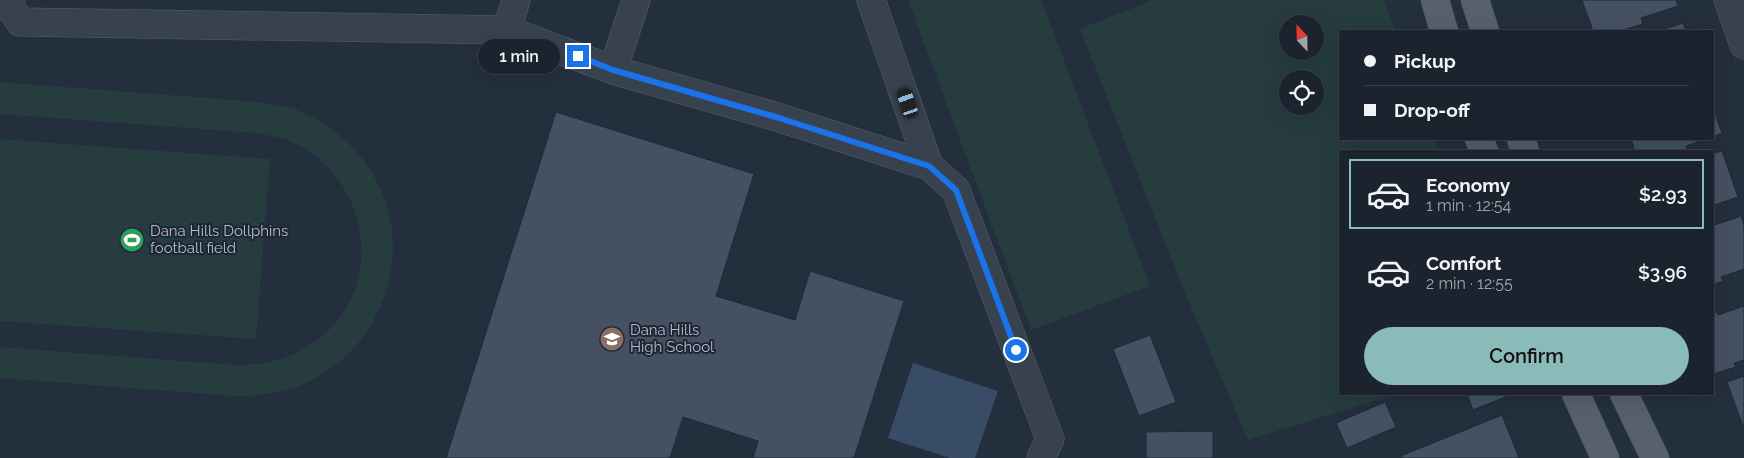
<!DOCTYPE html>
<html lang="en">
<head>
<meta charset="utf-8">
<style>
	:root { --surface:#1b232e; --page:#282f3a; --text:#f1f3f6; --muted:#a0a4aa; --line:#39404a; --accent:#8bbbb9 }
	body { margin:0; font-family:Raleway,sans-serif; background:var(--page); color:var(--text); height:100vh; display:flex; flex-direction:column; font-size:19px; white-space:nowrap }
	* { box-sizing:border-box; margin:0 }
	p { font-size:16px; color:var(--muted) }
	.icon { flex:none; width:28px; height:28px; fill:none; stroke:currentColor; stroke-width:2; stroke-linecap:round; stroke-linejoin:round }
	.map { position:relative; flex:1; overflow:hidden }
	.details { position:absolute; left:1339px; top:150px; width:375px; height:245px; display:flex; flex-direction:column; background:var(--surface); border-radius:0px; box-shadow:0 5px 20px #0002,0 0 0 1px var(--line) }
	.details>* { flex:none }
	.top-card { position:absolute; left:1339px; top:30px; width:375px; height:110px; border-radius:0px; box-shadow:0 5px 20px #0002,0 0 0 1px var(--line); display:grid; align-content:center; height:110px; padding:0 25px; background:var(--surface) }
	.needle { width:32px; rotate:338deg }
	.buttons { position:absolute; left:1279px; top:15px; display:grid; gap:10px }
	.buttons a { display:grid; place-items:center; width:45px; height:45px; border-radius:50%; background:var(--surface); box-shadow:0 5px 20px #0002,0 0 0 1px var(--line); font-size:25px }
	.end { position:absolute; width:22px; height:22px; margin:-11px; border:6px solid #1a73e8; background:#fff; box-shadow:0 0 0 2px #fff }
	.from { border-radius:50% }
	.bubble { position:absolute; height:35px; border-radius:18px; background:var(--surface); box-shadow:0 5px 20px #0002,0 0 0 1px var(--line); font-size:16px; font-weight:600; line-height:35px; text-align:center }
	.car { position:absolute; width:15px; height:30px; margin:-15px -8px; border-radius:6px; box-shadow:0 0 4px 1px #0007; background:linear-gradient(#222 24%,#8ab4d8 0 40%,#222 0 76%,#8ab4d8 0 86%,#222 0) }
	.top-card b { display:flex; align-items:center; gap:18px; height:48px; font-size:19px }
	.top-card b+b { border-top:1px solid var(--line) }
	.top-card i { width:12px; height:12px; background:var(--text) }
	ul { padding:9px 0 0; list-style:none }
	li { display:flex; align-items:center; gap:15px; height:70px; margin:0 10px 8px; padding:0 15px; border:2px solid transparent; border-radius:0px }
	li div { flex:1 }
	li b { display:block; font-size:19px }
	li em { font-style:normal; font-weight:600 }
	li.current { border-color:var(--accent) }
	li>.icon { width:45px; height:45px; stroke-width:1.5 }
	.button { display:flex; gap:10px; margin-top:auto; padding:10px 25px }
	.button a { flex:1; height:58px; border-radius:30px; background:var(--accent); color:#111; font-size:20px; font-weight:600; line-height:58px; text-align:center }
	.map>svg:first-child { display:block }
</style>
</head>
<body>
<div class="map">
<svg width="1744" height="458" viewBox="0 0 1744 458">
	<rect width="100%" height="100%" fill="#242f3e"/>
	<path fill="#263c3f" fill-rule="evenodd" d="M908,0H1041L1150,286L1031,330Z
		M1153,0H1384L1395,31H1340V139H1434L1438,151H1340V394H1394L1384,398L1248,440L1186,295L1080,29ZM1288,24H1315V51H1288ZM1288,79H1315V106H1288Z
		M0,82L258,102C273,104 288,106 302,112C328,123 350,141 366,164C422,240 386,351 301,385C279,394 257,396 233,396L0,378V347L236,365C261,365 284,361 305,348C388,301 376,180 292,142C280,137 267,135 255,133L0,114Z
		M0,139L270,159L256,339L0,321Z"/>
	<path fill="#394c67" d="M913,363L998,391L975,458H950L888,438Z"/>
	<path fill="#455162" stroke="#1f2835" d="M1582,0H1676L1678,6L1641,18L1643,24L1620,31H1593Z
		M1683,23L1686,31H1659Z
		M1712,105L1722,133L1712,137Z
		M556,112L754,174L716,296L795,320L810,271L904,301L854,458H753L758,441L683,417L670,458H446Z
		M1631,139H1706L1686,146L1687,150L1684,151H1635Z
		M1722,151L1738,197L1712,206V154Z
		M1741,216L1744,226V269L1721,277L1723,281L1712,285V226Z
		M1744,306V360L1734,363L1736,367L1713,374L1712,313L1717,312L1718,315Z
		M1150,335L1176,402L1139,416L1113,349Z
		M1744,376V429L1727,382Z
		M1467,394H1513L1473,410Z
		M1385,402L1396,427L1347,448L1336,423Z
		M1502,415L1519,458H1402L1401,456Z
		M1213,431V458H1146V432Z"/>
	<g fill="none" stroke-linecap="round" stroke-linejoin="round">
		<defs>
			<path id="minor" d="M11,0L10,7L20,22L507,30L516,0
				M871,0L929,166
				M1728,0L1744,45
				M507,30L613,70L777,117L929,166L956,190L1050,439L1041,458
				M613,70L636,0"/>
			<path id="major" d="M1435,0L1444,31
				M1475,0L1485,31
				M1479,139L1484,151
				M1521,139L1525,151
				M1576,394L1605,458
				M1624,394L1655,458"/>
		</defs>
		<use href="#minor" stroke="#565f6c" stroke-width="29"/>
		<use href="#major" stroke="#414a57" stroke-width="29"/>
		<use href="#minor" stroke="#38414e" stroke-width="28"/>
		<use href="#major" stroke="#56606e" stroke-width="28"/>
	</g>
	<g fill="none" stroke-linecap="round" stroke-linejoin="round">
		<path stroke="#1a73e8" stroke-width="6" d="M578,56L613,70L776,117L929,166L956,190L1016,350"/>
	</g>
	<defs>
		<symbol id="stadium-disc" viewBox="-11 -11 22 22"><circle r="9.5" fill="#2e9e5b" stroke="#1d2633"/><path d="M0-5a6.5 5 0 1 0 0 10a6.5 5 0 1 0 0-10ZM-3.5-1.8h7v3.6h-7Z" fill="#fff"/></symbol>
		<symbol id="school-disc" viewBox="-11 -11 22 22"><circle r="9.5" fill="#8d6e63" stroke="#1d2633"/><path d="M0-5L7-2L0 1L-7-2ZM-4 1L0 2.5L4 1V4Q0 6-4 4Z" fill="#fff"/></symbol>
	</defs>
	<g fill-rule="evenodd">
		<use href="#stadium-disc" x="118" y="226" width="28" height="28"/>
		<use href="#school-disc" x="598" y="325" width="28" height="28"/>
	</g>
	<g text-anchor="middle" stroke-width="4" stroke-linejoin="round" paint-order="stroke">
		<g font-size="15" fill="#b4bcc9" stroke="#1d2633" text-anchor="start">
			<text x="150" y="236">Dana Hills Dollphins<tspan x="150" dy="17">football field</tspan></text>
			<text x="630" y="335">Dana Hills<tspan x="630" dy="17">High School</tspan></text>
		</g>
	</g>
</svg>
<div class="buttons">
<a><svg class="needle" viewBox="-14 -14 28 28"><path d="M0-13l5 13h-10z" fill="#e53935"/><path d="M0 13l5-13h-10z" fill="#a0a4aa"/></svg></a>
<a><svg class="icon" aria-label="locate" viewBox="0 0 24 24"><circle cx="12" cy="12" r="6"/><path d="M12 2v4M12 18v4M2 12h4M18 12h4"/></svg></a>
</div>
<i class="end from" style="left:1016px;top:350px"></i>
<i class="end" style="left:578px;top:56px"></i>
<div class="bubble" style="left:478px;top:39px;width:82px">1 min</div>
<i class="car" style="left:908px;top:103px;rotate:341deg"></i>
<div class="top-card">
<b><i class="from"></i>Pickup</b>
<b><i></i>Drop-off</b>
</div>
<section class="details">
<ul>
<li class="current"><svg class="icon" aria-label="car" viewBox="0 0 24 24"><path d="M5 17H2v-5l4-1 3-4h7l3 4 3 1v5h-3M9 17h6M6 11h13"/><circle cx="7" cy="17" r="2"/><circle cx="17" cy="17" r="2"/></svg><div><b>Economy</b><p>1 min · 12:54</p></div><em>$2.93</em></li>
<li><svg class="icon" aria-label="car" viewBox="0 0 24 24"><path d="M5 17H2v-5l4-1 3-4h7l3 4 3 1v5h-3M9 17h6M6 11h13"/><circle cx="7" cy="17" r="2"/><circle cx="17" cy="17" r="2"/></svg><div><b>Comfort</b><p>2 min · 12:55</p></div><em>$3.96</em></li>
</ul>
<div class="button"><a>Confirm</a></div>
</section>
</div>
</body>
</html>
